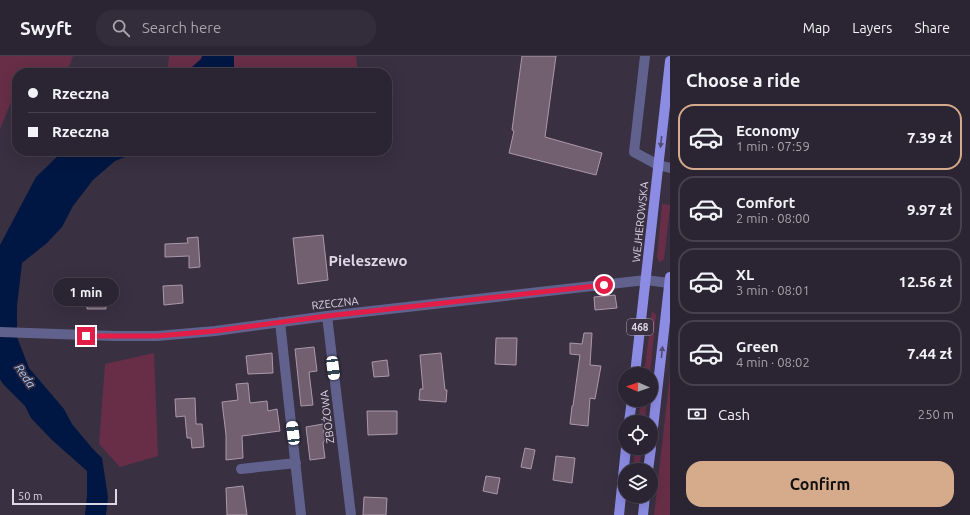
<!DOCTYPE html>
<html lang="en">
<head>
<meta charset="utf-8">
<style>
	:root { --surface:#2b2432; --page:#332c3a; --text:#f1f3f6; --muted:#a6a4ac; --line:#47414d; --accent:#d6ab8b }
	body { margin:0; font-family:Ubuntu,sans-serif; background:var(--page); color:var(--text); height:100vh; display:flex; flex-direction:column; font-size:15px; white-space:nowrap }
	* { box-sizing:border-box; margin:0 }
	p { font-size:13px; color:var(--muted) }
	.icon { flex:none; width:22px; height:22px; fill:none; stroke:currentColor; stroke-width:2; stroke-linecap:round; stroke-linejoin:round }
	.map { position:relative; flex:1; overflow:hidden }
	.details { display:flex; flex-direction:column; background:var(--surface); width:300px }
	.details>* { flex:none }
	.banner { position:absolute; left:12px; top:12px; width:380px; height:88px; border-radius:16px; box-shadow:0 4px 16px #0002,0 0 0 1px var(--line); display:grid; align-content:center; height:88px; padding:0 16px; background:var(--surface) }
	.needle { width:26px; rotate:272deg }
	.tools { position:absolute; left:618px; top:311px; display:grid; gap:8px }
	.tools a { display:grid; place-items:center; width:40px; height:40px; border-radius:50%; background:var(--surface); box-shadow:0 4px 16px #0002,0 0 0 1px var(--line); font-size:20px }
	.scale { position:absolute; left:12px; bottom:10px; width:105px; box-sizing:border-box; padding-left:4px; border:2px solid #ddd8e4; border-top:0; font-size:11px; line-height:14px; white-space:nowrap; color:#ddd8e4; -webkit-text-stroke:3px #393042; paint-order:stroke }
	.end { position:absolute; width:18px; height:18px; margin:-9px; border:5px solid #e11d48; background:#fff; box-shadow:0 0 0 2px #fff }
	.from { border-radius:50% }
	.bubble { position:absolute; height:28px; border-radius:14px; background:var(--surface); box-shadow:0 4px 16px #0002,0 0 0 1px var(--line); font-size:13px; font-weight:600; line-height:28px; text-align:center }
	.car { position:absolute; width:12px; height:24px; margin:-12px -6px; border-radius:5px; box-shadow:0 0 3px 1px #0007; background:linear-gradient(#fff 24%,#345 0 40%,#fff 0 76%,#345 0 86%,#fff 0) }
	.banner b { display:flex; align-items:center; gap:14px; height:38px; font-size:15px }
	.banner b+b { border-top:1px solid var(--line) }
	.banner i { width:10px; height:10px; background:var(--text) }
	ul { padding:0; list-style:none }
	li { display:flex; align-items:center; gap:12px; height:66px; margin:0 8px 6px; padding:0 8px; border:2px solid var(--line); border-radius:16px }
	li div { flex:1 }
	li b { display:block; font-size:15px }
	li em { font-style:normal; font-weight:600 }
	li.on { border-color:var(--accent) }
	li>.icon { width:36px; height:36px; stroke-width:1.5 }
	h2 { padding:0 16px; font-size:18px; line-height:48px }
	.pay { display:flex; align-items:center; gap:10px; height:44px; padding:0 16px; font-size:15px }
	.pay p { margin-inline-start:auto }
	.action { display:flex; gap:8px; margin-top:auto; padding:8px 16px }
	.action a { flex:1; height:46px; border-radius:16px; background:var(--accent); color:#111; font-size:16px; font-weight:600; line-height:46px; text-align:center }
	header { display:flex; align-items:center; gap:24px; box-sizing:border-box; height:56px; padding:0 20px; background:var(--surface); border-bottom:1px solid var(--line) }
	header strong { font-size:19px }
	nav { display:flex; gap:22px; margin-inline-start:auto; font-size:14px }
	.search { width:280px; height:36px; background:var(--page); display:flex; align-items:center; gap:10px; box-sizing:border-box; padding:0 14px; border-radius:16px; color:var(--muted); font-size:15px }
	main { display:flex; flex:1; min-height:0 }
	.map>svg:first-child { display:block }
</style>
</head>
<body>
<header>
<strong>Swyft</strong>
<div class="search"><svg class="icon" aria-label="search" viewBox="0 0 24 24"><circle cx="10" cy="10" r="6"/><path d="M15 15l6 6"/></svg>Search here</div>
<nav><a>Map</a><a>Layers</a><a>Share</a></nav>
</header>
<main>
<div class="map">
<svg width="670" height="459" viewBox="0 0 670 459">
	<rect width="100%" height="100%" fill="#393042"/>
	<path fill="#682e47" d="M0,0H73L67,16L17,17V25L13,26L11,46L0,73Z
		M169,0H356L358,17H167Z
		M662,148L670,149V152L664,203L662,205L659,206L657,201Z
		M652,255L656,259L650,318H644Z
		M154,297L158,400L120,411L99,388L105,308Z
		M670,318V459H654Z
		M641,344H647L645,366H638Z
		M635,392H642L639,414H633Z"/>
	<path fill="#001743" d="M202,0H234V17H185L201,3Z
		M63,95H140L115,105L93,124L73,150L62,171L47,187L22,207L17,250V281L29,312L64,353L72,368L92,392L102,402L108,441L106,459H85L87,440V415L52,384L31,362L25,350L3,328L0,323V189L36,121Z"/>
	<path fill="#726070" stroke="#ac98a9" d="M522,0H556L545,81L602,97L596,119L509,97L514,75L512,74Z
		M323,179L328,224L298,228L293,182Z
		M198,181L200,211L189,212V200L165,201V188L188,187L187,182Z
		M87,224H105L106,253H87Z
		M182,229L183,247L164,249L163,230Z
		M615,239L617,252L595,254L594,241Z
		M584,277H592L590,309L601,310L595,343L590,342L588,370L570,368L572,350H573L580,299L570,298V287L582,288Z
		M496,282H517L516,309L495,308Z
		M314,291L317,315L309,316L313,349L301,350L295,293Z
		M272,297L273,317L248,318L246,300Z
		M441,297L445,334H447L446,346L419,344L420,333H423L420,299Z
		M387,304L389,320L374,321L372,306Z
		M248,327L250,347L267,345L268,355L277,353L280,375L242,380L243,402L226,404V379L222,346L238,344L236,328Z
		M195,342L196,368H202L204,391L192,392L191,382H187L185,360L176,361L175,343Z
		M367,355H397V378L368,379Z
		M323,368L325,384L323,387L325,402L310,404L306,371Z
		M525,392L535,394L531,413L521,411Z
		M556,400L575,402L572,427L553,424Z
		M486,420L500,422L497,438L483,435Z
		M243,430L247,459H227L226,432Z
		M364,441L387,442L386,459H363Z"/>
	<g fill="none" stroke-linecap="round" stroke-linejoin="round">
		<path stroke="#60628d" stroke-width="10" d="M645,0L634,96L658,109L670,112
			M327,260L351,459
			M280,266L301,459
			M0,276L115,280H157L215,275L327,260L646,224L669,227
			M241,413L296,407"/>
		<path stroke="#8c8ce4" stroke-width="10" d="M635,318L670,5
			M629,366L632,344
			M651,390L670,221
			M648,414L651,392
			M619,459L626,392
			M643,459L645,440"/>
	</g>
	<defs><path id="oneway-solid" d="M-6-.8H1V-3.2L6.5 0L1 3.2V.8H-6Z"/></defs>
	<g fill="#524c73">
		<use href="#oneway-solid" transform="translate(661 86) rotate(97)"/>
		<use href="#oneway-solid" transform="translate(662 296) rotate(-84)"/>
	</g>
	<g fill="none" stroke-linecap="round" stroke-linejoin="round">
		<path stroke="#e11d48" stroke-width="5" d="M86,280H157L215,275L327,260L604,229"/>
	</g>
	<g text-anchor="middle" stroke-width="3.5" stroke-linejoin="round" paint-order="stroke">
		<rect fill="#393042" stroke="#aca6b3" stroke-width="1" x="627" y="263" width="26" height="16" rx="3"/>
		<g font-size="10" font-weight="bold" fill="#ddd8e4">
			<text x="640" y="275">468</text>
		</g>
		<g font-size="11" fill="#ddd8e4" stroke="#393042">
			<text transform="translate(640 166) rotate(-84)" y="4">WEJHEROWSKA</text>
			<text transform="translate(335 247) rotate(-6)" y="4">RZECZNA</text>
			<text transform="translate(327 361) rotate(-97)" y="4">ZBOŻOWA</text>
		</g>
		<g font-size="12" font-style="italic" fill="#abcaf7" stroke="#393042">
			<text transform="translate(25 320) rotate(55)" y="4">Reda</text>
		</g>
		<g font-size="15" font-weight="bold" fill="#ddd8e4" stroke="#393042">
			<text x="368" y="210">Pieleszewo</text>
		</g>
	</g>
</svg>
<div class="tools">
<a><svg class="needle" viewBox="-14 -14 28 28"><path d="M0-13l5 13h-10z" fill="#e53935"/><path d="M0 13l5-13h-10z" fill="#a6a4ac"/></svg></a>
<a><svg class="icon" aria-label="locate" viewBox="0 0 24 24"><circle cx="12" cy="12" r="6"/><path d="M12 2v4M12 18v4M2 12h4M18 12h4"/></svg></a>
<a><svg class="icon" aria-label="layers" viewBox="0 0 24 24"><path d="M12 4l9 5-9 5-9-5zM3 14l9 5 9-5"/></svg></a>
</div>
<div class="scale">50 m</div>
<i class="end from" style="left:604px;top:229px"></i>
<i class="end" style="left:86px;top:280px"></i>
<div class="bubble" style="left:53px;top:222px;width:66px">1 min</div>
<i class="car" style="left:333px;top:312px;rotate:173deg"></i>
<i class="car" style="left:293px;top:377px;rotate:353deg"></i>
<div class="banner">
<b><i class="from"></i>Rzeczna</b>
<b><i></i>Rzeczna</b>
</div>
</div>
<section class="details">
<h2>Choose a ride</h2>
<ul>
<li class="on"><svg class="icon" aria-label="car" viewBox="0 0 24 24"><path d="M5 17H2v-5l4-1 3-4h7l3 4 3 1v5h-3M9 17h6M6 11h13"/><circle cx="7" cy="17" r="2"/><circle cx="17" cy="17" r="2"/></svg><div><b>Economy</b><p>1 min · 07:59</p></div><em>7.39 zł</em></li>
<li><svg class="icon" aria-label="car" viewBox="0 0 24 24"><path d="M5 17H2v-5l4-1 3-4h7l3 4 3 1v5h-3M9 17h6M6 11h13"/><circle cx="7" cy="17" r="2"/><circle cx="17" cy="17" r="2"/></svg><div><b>Comfort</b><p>2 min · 08:00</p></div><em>9.97 zł</em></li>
<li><svg class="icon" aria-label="car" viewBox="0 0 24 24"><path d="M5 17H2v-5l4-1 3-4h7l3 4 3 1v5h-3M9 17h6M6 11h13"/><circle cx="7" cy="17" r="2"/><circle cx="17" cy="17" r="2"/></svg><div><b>XL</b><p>3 min · 08:01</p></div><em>12.56 zł</em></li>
<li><svg class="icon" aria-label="car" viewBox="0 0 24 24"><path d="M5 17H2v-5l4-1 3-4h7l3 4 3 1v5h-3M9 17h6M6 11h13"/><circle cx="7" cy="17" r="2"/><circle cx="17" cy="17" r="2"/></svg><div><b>Green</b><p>4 min · 08:02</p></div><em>7.44 zł</em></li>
</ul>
<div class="pay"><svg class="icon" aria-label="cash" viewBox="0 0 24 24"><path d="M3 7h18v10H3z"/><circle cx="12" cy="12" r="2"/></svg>Cash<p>250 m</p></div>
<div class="action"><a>Confirm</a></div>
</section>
</main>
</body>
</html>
